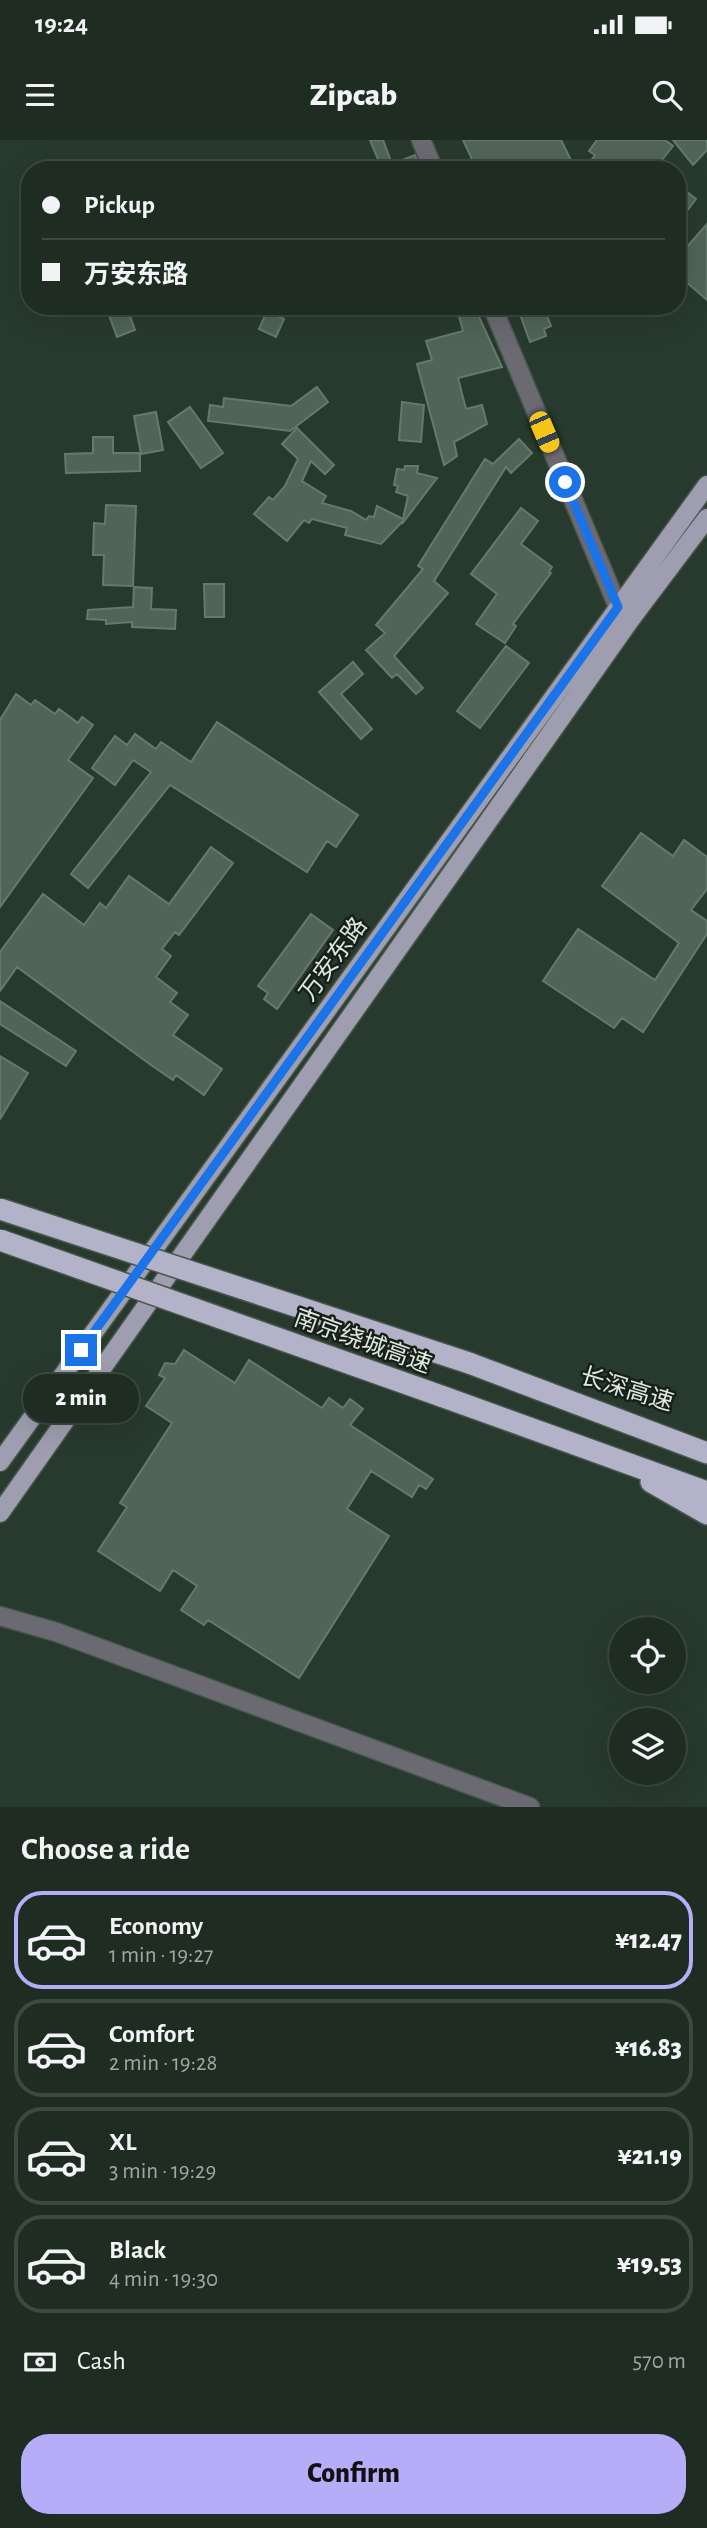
<!DOCTYPE html>
<html lang="en">
<head>
<meta charset="utf-8">
<style>
	:root { --surface:#1e2c22; --page:#2b382f; --text:#f1f3f6; --muted:#a1a7a5; --line:#3c4840; --accent:#b6acf8 }
	body { margin:0; font-family:"Alegreya Sans","Noto Sans SC",sans-serif; background:var(--page); color:var(--text); height:100vh; display:flex; flex-direction:column; font-size:26px; white-space:nowrap }
	* { box-sizing:border-box; margin:0 }
	p { font-size:23px; color:var(--muted) }
	.icon { flex:none; width:38px; height:38px; fill:none; stroke:currentColor; stroke-width:2; stroke-linecap:round; stroke-linejoin:round }
	.map { position:relative; height:1667px; overflow:hidden }
	.sheet { display:flex; flex-direction:column; background:var(--surface); flex:1 }
	.sheet>* { flex:none }
	.top-card { position:absolute; left:21px; top:21px; width:665px; height:154px; border-radius:28px; box-shadow:0 7px 28px #0002,0 0 0 2px var(--line); display:grid; align-content:center; height:154px; padding:0 21px; background:var(--surface) }
	.buttons { position:absolute; left:609px; top:1477px; display:grid; gap:14px }
	.buttons a { display:grid; place-items:center; width:77px; height:77px; border-radius:50%; background:var(--surface); box-shadow:0 7px 28px #0002,0 0 0 2px var(--line); font-size:35px }
	.end { position:absolute; width:32px; height:32px; margin:-16px; border:9px solid #1a73e8; background:#fff; box-shadow:0 0 0 4px #fff }
	.from { border-radius:50% }
	.bubble { position:absolute; height:49px; border-radius:24px; background:var(--surface); box-shadow:0 7px 28px #0002,0 0 0 2px var(--line); font-size:23px; font-weight:800; line-height:49px; text-align:center }
	.car { position:absolute; width:21px; height:42px; margin:-21px -10px; border-radius:9px; box-shadow:0 0 5px 2px #0007; background:linear-gradient(#f5c518 24%,#345 0 40%,#f5c518 0 76%,#345 0 86%,#f5c518 0) }
	.top-card b { display:flex; align-items:center; gap:24px; height:66px; font-size:26px }
	.top-card b+b { border-top:2px solid var(--line) }
	.top-card i { width:18px; height:18px; background:var(--text) }
	ul { padding:0; list-style:none }
	li { display:flex; align-items:center; gap:21px; height:98px; margin:0 14px 10px; padding:0 7px; border:4px solid var(--line); border-radius:28px }
	li div { flex:1 }
	li b { display:block; font-size:26px }
	li em { font-style:normal; font-weight:800 }
	li.current { border-color:var(--accent) }
	li>.icon { width:63px; height:63px; stroke-width:1.5 }
	h2 { padding:0 21px; font-size:32px; line-height:84px }
	.pay { display:flex; align-items:center; gap:18px; height:77px; padding:0 21px; font-size:26px }
	.pay p { margin-inline-start:auto }
	.cta { display:flex; gap:14px; margin-top:auto; padding:14px 21px }
	.cta a { flex:1; height:80px; border-radius:28px; background:var(--accent); color:#111; font-size:28px; font-weight:800; line-height:80px; text-align:center }
	.status { display:flex; justify-content:space-between; align-items:center; height:49px; padding:0 35px; background:var(--surface); direction:ltr }
	.status svg { height:19px; fill:currentColor }
	header { display:flex; justify-content:space-between; align-items:center; height:91px; padding:0 21px; background:var(--surface); font-size:32px; font-weight:800 }
	.map>svg:first-child { display:block }
</style>
</head>
<body>
<div class="status"><b>19:24</b><svg viewBox="0 0 49 12"><path d="M0 12V9h3v3zM5 12V6h3v6zM10 12V3h3v9zM15 12V0h3v12zM26 1h20v11H26zM47 4h2v5h-2z"/></svg></div>
<header><svg class="icon" aria-label="menu" viewBox="0 0 24 24"><path d="M4 6h16M4 12h16M4 18h16"/></svg>Zipcab<svg class="icon" aria-label="search" viewBox="0 0 24 24"><circle cx="10" cy="10" r="6"/><path d="M15 15l6 6"/></svg></header>
<div class="map">
<svg width="707" height="1667" viewBox="0 0 707 1667">
	<rect width="100%" height="100%" fill="#283a2d"/>
	<path fill="#516457" stroke="#667a6b" stroke-width="2" d="M370,0H383L392,24L415,15L421,30H380L382,29Z
		M463,0H561L576,30H477Z
		M597,0H665L673,6L654,30H600L590,22L595,15L589,11Z
		M673,0H707V10L693,25Z
		M677,44L696,59L677,84Z
		M707,84V160L677,134V118Z
		M464,166H474L502,227L458,238L466,269L482,265L487,284L454,302L457,316L444,325L417,224L432,220L426,201L463,191L457,169Z
		M517,166H543L551,186L544,189L546,196L530,202Z
		M127,168L135,190L117,197L109,175Z
		M267,171L284,179L276,197L259,189Z
		M317,247L328,262L290,291L208,281L210,265L223,267L224,258L291,266Z
		M402,262L424,265L421,302L399,300Z
		M190,267L223,313L201,328L168,282Z
		M156,272L163,310L141,314L134,276Z
		M297,288L334,325L325,334L311,321L302,341L326,356L322,363L351,371L366,380L369,376L374,377L377,366L403,379L408,356L396,352L398,346L394,345L397,329L404,330L405,326H418L417,333L437,338L402,384L403,381L381,404L345,395L347,388L312,379L309,383L304,380L287,401L254,374L269,357L273,360L285,346L298,319L282,304Z
		M93,297H113V313H140V331L66,333L65,314L93,313Z
		M519,299L532,313L511,333L506,327L434,441L448,453L394,516L423,548L416,554L397,534L392,538L366,510L385,493L376,485L423,429L418,426L485,319L493,324Z
		M106,365L136,366L133,446L103,445L104,415H93L94,383L105,384Z
		M521,368L538,381L521,404L552,427L549,432L551,433L513,484L516,486L505,503L476,484L497,454L471,434Z
		M204,444H224V477H205Z
		M134,447L152,448L151,469L176,470L175,489L132,487V482L106,484V480L87,479L88,470L133,467Z
		M506,506L529,523L480,588L457,571Z
		M353,522L363,534L341,554L372,589L361,599L319,552Z
		M16,554L31,565L35,560L55,574L59,569L78,583L82,577L93,585L68,620L93,638L0,767V580Z
		M217,582L358,675L336,707L327,701L307,732L170,645L88,748L71,734L151,632L133,620L115,645L92,628L115,596L127,605L135,594L156,609L161,602L191,622Z
		M641,693L673,716L684,700L707,717V749L691,770L707,781V794L643,892L622,878L614,888L543,841L578,789L655,840L679,803L602,746Z
		M211,707L233,723L179,795L175,792L162,809L171,816L156,837L177,853L170,862L188,875L173,895L222,929L204,955L176,935L173,940L151,925L17,827L0,851V812L43,754L84,785L100,763L106,768L129,736L169,764Z
		M311,774L333,790L277,869L264,859L268,853L258,846Z
		M0,861L76,911L66,926L0,884Z
		M0,916L28,933L0,979Z
		M184,1210L235,1243L249,1220L322,1268L329,1258L343,1268L350,1259L363,1269L350,1285L433,1339L426,1349L419,1345L412,1357L371,1331L347,1369L389,1396L299,1538L208,1480L204,1485L181,1470L197,1446L173,1430L160,1451L98,1411L127,1367L120,1363L172,1283L146,1266L165,1238L159,1235L165,1223L175,1224Z"/>
	<g fill="none" stroke-linecap="round" stroke-linejoin="round">
		<defs>
			<path id="minor" d="M421,0L434,30
				M492,166L618,467L628,476
				M0,1476L56,1492L530,1667"/>
			<path id="major" d="M0,1322L707,345
				M0,1373L631,479L707,378"/>
			<path id="highway" d="M469,1223L707,1313
				M441,1256L707,1352
				M651,1342L707,1374"/>
		</defs>
		<use href="#minor" stroke="#45564a" stroke-width="21"/>
		<use href="#major" stroke="#45564a" stroke-width="21"/>
		<use href="#highway" stroke="#45564a" stroke-width="24"/>
		<use href="#minor" stroke="#6b6a73" stroke-width="18"/>
		<use href="#major" stroke="#9f9eb0" stroke-width="18"/>
		<use href="#highway" stroke="#b4b2c8" stroke-width="21"/>
		<defs>
			<path id="highway-bridge" d="M0,1069L469,1223
				M0,1100L441,1256"/>
		</defs>
		<use href="#highway-bridge" stroke="#45564a" stroke-width="24" stroke-linecap="butt"/>
		<use href="#highway-bridge" stroke="#b4b2c8" stroke-width="21"/>
	</g>
	<g fill="none" stroke-linecap="round" stroke-linejoin="round">
		<path stroke="#1a73e8" stroke-width="9" d="M81,1210L618,467L565,342"/>
	</g>
	<g text-anchor="middle" stroke-width="5" stroke-linejoin="round" paint-order="stroke">
		<g font-size="24" fill="#dde8e0" stroke="#171f19">
			<text transform="translate(333 819) rotate(-54)" y="8">万安东路</text>
			<text transform="translate(363 1201) rotate(20)" y="8">南京绕城高速</text>
			<text transform="translate(627 1249) rotate(17)" y="8">长深高速</text>
		</g>
	</g>
</svg>
<div class="buttons">
<a><svg class="icon" aria-label="locate" viewBox="0 0 24 24"><circle cx="12" cy="12" r="6"/><path d="M12 2v4M12 18v4M2 12h4M18 12h4"/></svg></a>
<a><svg class="icon" aria-label="layers" viewBox="0 0 24 24"><path d="M12 4l9 5-9 5-9-5zM3 14l9 5 9-5"/></svg></a>
</div>
<i class="end from" style="left:565px;top:342px"></i>
<i class="end" style="left:81px;top:1210px"></i>
<div class="bubble" style="left:23px;top:1234px;width:116px">2 min</div>
<i class="car" style="left:544px;top:292px;rotate:157deg"></i>
<div class="top-card">
<b><i class="from"></i>Pickup</b>
<b><i></i>万安东路</b>
</div>
</div>
<section class="sheet">
<h2>Choose a ride</h2>
<ul>
<li class="current"><svg class="icon" aria-label="car" viewBox="0 0 24 24"><path d="M5 17H2v-5l4-1 3-4h7l3 4 3 1v5h-3M9 17h6M6 11h13"/><circle cx="7" cy="17" r="2"/><circle cx="17" cy="17" r="2"/></svg><div><b>Economy</b><p>1 min · 19:27</p></div><em>¥12.47</em></li>
<li><svg class="icon" aria-label="car" viewBox="0 0 24 24"><path d="M5 17H2v-5l4-1 3-4h7l3 4 3 1v5h-3M9 17h6M6 11h13"/><circle cx="7" cy="17" r="2"/><circle cx="17" cy="17" r="2"/></svg><div><b>Comfort</b><p>2 min · 19:28</p></div><em>¥16.83</em></li>
<li><svg class="icon" aria-label="car" viewBox="0 0 24 24"><path d="M5 17H2v-5l4-1 3-4h7l3 4 3 1v5h-3M9 17h6M6 11h13"/><circle cx="7" cy="17" r="2"/><circle cx="17" cy="17" r="2"/></svg><div><b>XL</b><p>3 min · 19:29</p></div><em>¥21.19</em></li>
<li><svg class="icon" aria-label="car" viewBox="0 0 24 24"><path d="M5 17H2v-5l4-1 3-4h7l3 4 3 1v5h-3M9 17h6M6 11h13"/><circle cx="7" cy="17" r="2"/><circle cx="17" cy="17" r="2"/></svg><div><b>Black</b><p>4 min · 19:30</p></div><em>¥19.53</em></li>
</ul>
<div class="pay"><svg class="icon" aria-label="cash" viewBox="0 0 24 24"><path d="M3 7h18v10H3z"/><circle cx="12" cy="12" r="2"/></svg>Cash<p>570 m</p></div>
<div class="cta"><a>Confirm</a></div>
</section>
</body>
</html>
